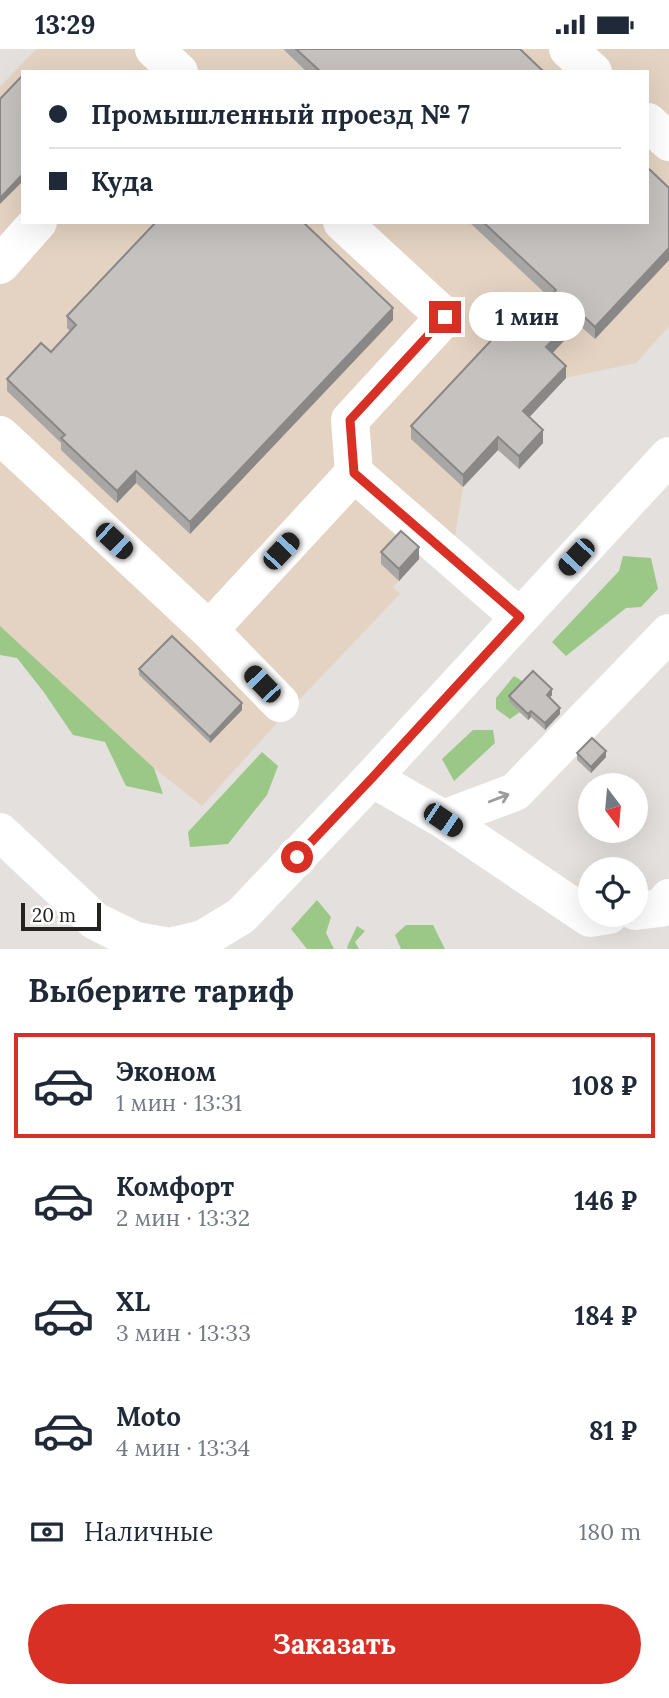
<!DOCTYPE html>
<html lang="ru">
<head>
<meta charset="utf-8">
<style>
	:root { --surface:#fff; --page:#f2f2f3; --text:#1f2937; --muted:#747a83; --line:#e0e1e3; --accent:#d93025 }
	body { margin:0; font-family:Lora,serif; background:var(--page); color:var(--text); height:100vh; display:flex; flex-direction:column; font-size:26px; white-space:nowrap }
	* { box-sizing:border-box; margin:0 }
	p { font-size:23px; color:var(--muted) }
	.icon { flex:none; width:38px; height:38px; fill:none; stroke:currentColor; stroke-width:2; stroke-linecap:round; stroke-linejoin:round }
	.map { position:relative; height:900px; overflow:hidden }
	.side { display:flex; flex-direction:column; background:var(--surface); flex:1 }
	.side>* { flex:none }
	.hud { position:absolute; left:21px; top:21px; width:628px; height:154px; border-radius:0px; box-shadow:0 7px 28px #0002; display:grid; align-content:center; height:154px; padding:0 28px; background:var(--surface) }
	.needle { width:46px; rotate:164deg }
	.controls { position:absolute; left:578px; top:724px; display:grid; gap:14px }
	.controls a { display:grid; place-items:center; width:70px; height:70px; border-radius:50%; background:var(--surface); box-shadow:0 7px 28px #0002; font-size:35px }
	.scale { position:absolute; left:21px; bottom:18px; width:80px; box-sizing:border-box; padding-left:7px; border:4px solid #242322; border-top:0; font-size:19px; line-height:24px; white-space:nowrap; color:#242322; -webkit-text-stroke:5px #fff; paint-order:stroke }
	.end { position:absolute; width:32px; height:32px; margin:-16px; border:9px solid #d93025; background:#fff; box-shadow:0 0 0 4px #fff }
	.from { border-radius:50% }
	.bubble { position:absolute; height:49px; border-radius:24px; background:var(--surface); box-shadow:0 7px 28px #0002; font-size:23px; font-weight:700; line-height:49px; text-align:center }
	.car { position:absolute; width:21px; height:42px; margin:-21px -10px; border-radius:9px; box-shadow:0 0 5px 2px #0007; background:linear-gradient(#222 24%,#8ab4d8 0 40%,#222 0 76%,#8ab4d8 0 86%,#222 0) }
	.hud b { display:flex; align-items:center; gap:24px; height:66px; font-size:26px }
	.hud b+b { border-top:2px solid var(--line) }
	.hud i { width:18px; height:18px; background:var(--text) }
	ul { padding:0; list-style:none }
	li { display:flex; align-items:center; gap:21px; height:105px; margin:0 14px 10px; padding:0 14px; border:4px solid transparent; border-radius:0px }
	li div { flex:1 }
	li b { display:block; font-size:26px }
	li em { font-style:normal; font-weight:700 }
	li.on { border-color:var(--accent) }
	li>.icon { width:63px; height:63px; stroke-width:1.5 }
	h2 { padding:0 28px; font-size:32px; line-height:84px }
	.pay { display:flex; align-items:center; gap:18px; height:77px; padding:0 28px; font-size:26px }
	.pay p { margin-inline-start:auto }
	.cta { display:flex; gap:14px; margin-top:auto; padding:14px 28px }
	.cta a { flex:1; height:80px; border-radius:42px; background:var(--accent); color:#fff; font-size:28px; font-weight:700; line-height:80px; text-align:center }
	.status { display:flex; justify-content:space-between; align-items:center; height:49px; padding:0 35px; background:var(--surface); direction:ltr }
	.status svg { height:19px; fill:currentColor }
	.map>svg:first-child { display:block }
</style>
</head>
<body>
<div class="status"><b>13:29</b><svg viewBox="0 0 49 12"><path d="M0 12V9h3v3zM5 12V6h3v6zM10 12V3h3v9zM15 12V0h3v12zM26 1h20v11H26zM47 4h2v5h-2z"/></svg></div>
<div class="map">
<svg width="669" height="900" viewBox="0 0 669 900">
	<rect width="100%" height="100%" fill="#e3e0dd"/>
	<path fill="#e4d3c2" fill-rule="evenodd" d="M36,0H669V277L636,314L565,329L523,375L543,394L519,420L498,401L463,438L455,487L427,503L420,509L393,538L400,545L277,674L202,757L154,719L0,577V38ZM23,23H648V173H23Z"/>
	<path fill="#9cc887" d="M623,507L651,509L658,540L641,558L626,559L566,607L552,593L619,522Z
		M0,577L154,719L163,745L126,737L105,693L73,686L43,642L17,609L0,606Z
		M514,627L527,635L510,654L520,663L510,670L496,660V649Z
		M473,681H493L495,694L454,732L442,710Z
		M262,703L278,717L267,746L228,795L190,798L188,783Z
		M317,851L331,868L326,884L334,900H307L291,880Z
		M406,876H433L445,900H401L395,886Z
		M357,877L365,882L355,893L359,900H348L347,898Z"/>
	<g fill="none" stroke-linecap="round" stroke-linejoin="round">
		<path stroke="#fff" stroke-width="38" d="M154,0L179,23
			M568,0L593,23
			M648,73L669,93
			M342,173L445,268L350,371L354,424L519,568
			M0,216L38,173
			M0,386L209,581L280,654
			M209,581L354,424
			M372,729L443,770L515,743L669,584
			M443,770L590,869L609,866
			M0,783L95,872L136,892L170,898L203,890L241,867L372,729L669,407
			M635,862L661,859L669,849"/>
	</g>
	<path fill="#a9a7a5" d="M283,0H520L544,23H307Z
		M669,139V211L595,290L579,276L552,304L566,329L529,368L543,394L519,420L498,401L463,438L411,390V377L522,277L549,248L469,173H648Z
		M67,267L393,271L190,485L136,434L117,454L61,401V394L7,342V330L51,303L70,282L67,279Z
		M381,503L419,510L399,532L381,515Z
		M139,620L242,661L210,694L139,626Z
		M552,646L550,649L560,665L545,681L531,668L528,671L509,653V647Z
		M577,704L606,708L591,724L577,711Z"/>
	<path fill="#8a8886" d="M23,125V132L0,155V149Z
		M669,199V211L595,290V278Z
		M393,259V271L190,485V473Z
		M579,263V276L546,311V298Z
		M566,317V329L523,375V362Z
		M543,381V394L519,420V407Z
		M498,388V401L463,438V426Z
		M136,422V434L117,454V442Z
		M419,498V510L399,532V520Z
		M552,640V646L547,652V646Z
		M242,654V661L210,694V688Z
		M560,659V665L545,681V674Z
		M531,662V668L528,671V665Z
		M606,702V708L591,724V718Z"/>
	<path fill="#c5c2c0" stroke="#8a8886" stroke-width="2" d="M296,0H520L544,23H321Z
		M23,26V125L0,149V50Z
		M648,119L669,139V199L595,278L579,263L546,298L566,317L523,362L543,381L519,407L498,388L463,426L411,377L513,268L522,277L556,241L483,173H648Z
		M156,173H303L393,259L190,473L136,422L117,442L61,389L65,386L7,330L41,294L51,303L76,276L67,267Z
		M401,482L419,498L399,520L381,503Z
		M172,587L242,654L210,688L139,620Z
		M533,622L552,640L547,646L560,659L545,674L531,662L528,665L509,647Z
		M592,689L606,702L591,718L577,704Z"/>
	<defs><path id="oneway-shaft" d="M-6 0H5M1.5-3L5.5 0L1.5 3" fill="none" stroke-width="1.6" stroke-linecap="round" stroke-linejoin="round" transform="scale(1.75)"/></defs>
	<use stroke="#9c9c9c" href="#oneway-shaft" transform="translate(499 749) rotate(-21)"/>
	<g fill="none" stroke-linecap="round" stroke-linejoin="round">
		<path stroke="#d93025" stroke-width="9" d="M297,808L372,729L520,568L354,424L350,371L445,268"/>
	</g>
</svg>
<div class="controls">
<a><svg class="needle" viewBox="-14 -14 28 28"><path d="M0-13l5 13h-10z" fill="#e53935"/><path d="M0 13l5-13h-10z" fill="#747a83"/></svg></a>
<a><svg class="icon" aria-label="locate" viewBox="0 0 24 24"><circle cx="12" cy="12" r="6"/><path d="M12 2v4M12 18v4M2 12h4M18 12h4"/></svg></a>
</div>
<div class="scale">20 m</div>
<i class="end from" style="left:297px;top:808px"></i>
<i class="end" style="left:445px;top:268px"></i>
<div class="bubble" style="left:469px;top:243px;width:116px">1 мин</div>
<i class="car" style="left:114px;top:492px;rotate:133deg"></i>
<i class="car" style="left:281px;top:502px;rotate:43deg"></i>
<i class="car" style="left:576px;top:508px;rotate:223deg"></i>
<i class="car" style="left:262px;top:635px;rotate:316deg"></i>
<i class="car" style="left:443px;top:771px;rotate:124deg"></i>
<div class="hud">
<b><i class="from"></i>Промышленный проезд № 7</b>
<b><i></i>Куда</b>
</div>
</div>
<section class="side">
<h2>Выберите тариф</h2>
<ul>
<li class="on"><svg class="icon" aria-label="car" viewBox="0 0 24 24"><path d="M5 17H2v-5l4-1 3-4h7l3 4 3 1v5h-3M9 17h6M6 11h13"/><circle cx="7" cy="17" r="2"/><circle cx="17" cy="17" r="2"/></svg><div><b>Эконом</b><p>1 мин · 13:31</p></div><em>108 ₽</em></li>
<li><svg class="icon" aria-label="car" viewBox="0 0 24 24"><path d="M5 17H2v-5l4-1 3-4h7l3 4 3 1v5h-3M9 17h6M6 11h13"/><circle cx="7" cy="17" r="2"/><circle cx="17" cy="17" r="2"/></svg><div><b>Комфорт</b><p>2 мин · 13:32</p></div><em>146 ₽</em></li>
<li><svg class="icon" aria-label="car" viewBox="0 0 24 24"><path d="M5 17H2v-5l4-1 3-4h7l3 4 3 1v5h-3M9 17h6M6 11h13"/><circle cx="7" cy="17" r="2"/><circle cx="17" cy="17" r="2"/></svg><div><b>XL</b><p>3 мин · 13:33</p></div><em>184 ₽</em></li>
<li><svg class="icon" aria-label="car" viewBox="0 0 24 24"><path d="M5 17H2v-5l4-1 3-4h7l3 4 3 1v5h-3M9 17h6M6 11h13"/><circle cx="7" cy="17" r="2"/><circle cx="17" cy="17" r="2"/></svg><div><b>Moto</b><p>4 мин · 13:34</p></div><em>81 ₽</em></li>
</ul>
<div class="pay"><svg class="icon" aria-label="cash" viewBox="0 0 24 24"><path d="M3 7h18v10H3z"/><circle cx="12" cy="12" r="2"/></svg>Наличные<p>180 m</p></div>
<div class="cta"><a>Заказать</a></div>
</section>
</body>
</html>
